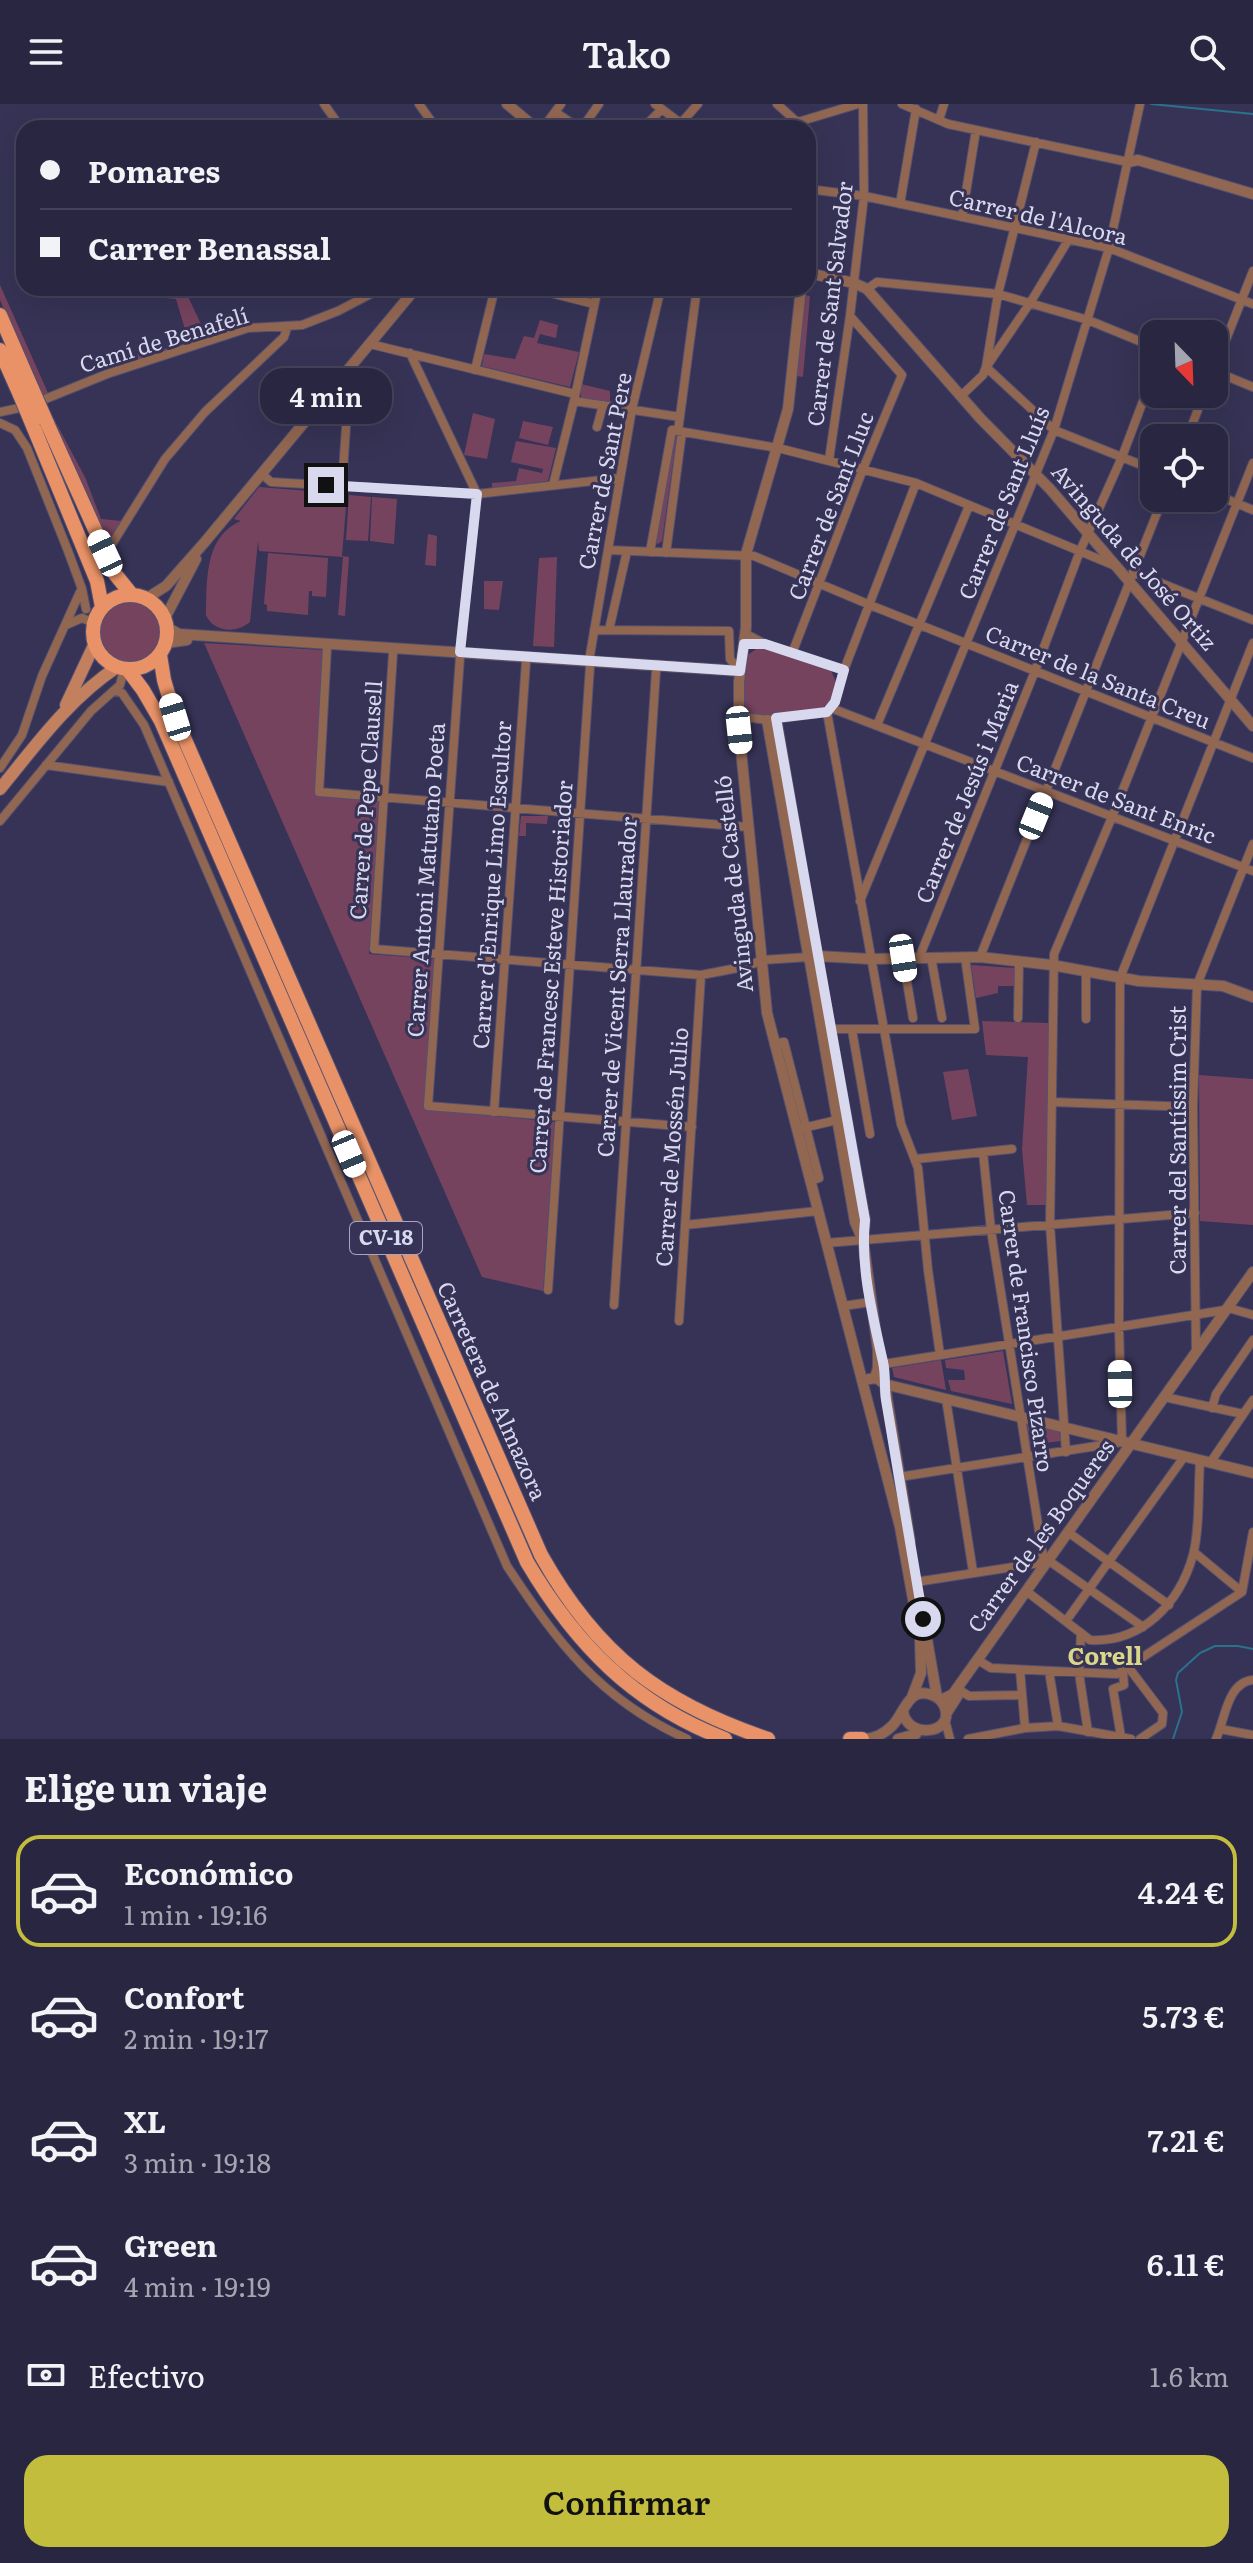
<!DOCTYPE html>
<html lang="es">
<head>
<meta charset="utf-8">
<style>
	:root { --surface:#282640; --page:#34324b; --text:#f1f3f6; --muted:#a5a5b1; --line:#444359; --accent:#c3bd3e }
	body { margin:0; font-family:Literata,serif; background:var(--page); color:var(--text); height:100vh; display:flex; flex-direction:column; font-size:30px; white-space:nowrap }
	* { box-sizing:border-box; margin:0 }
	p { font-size:26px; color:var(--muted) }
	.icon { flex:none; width:44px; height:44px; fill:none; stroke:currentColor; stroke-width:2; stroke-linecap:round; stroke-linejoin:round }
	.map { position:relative; height:1635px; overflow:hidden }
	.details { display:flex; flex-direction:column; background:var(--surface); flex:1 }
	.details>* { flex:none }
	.top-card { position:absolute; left:16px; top:16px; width:800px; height:176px; border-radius:24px; box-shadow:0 8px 32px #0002,0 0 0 2px var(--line); display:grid; align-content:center; height:176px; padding:0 24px; background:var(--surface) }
	.needle { width:52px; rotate:157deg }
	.tools { position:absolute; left:1140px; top:216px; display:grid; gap:16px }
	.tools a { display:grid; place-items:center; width:88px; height:88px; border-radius:16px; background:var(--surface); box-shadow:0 8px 32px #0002,0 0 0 2px var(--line); font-size:40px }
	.end { position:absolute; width:36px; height:36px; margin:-18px; border:10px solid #d8d8ee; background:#111; box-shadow:0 0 0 4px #111 }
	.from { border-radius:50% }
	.bubble { position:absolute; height:56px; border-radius:24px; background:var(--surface); box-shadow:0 8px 32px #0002,0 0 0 2px var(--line); font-size:26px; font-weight:600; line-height:56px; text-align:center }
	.car { position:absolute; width:24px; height:48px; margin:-24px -12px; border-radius:10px; box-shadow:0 0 6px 2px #0007; background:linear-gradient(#fff 24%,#345 0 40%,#fff 0 76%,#345 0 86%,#fff 0) }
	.top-card b { display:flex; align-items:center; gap:28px; height:76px; font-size:30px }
	.top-card b+b { border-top:2px solid var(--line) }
	.top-card i { width:20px; height:20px; background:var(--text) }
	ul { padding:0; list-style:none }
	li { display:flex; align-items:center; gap:24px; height:112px; margin:0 16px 12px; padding:0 8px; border:4px solid transparent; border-radius:24px }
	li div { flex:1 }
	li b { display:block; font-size:30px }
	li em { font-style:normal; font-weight:600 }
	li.on { border-color:var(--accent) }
	li>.icon { width:72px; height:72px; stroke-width:1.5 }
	h2 { padding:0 24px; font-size:36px; line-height:96px }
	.pay { display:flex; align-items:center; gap:20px; height:88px; padding:0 24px; font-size:30px }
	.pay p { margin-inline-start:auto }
	.cta { display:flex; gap:16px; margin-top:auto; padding:16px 24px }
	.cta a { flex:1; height:92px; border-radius:24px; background:var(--accent); color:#111; font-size:32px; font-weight:600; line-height:92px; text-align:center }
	header { display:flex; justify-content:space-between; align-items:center; height:104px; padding:0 24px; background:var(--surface); font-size:36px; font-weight:600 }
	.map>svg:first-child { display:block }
</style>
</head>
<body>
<header><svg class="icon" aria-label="menu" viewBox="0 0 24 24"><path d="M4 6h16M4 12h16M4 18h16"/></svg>Tako<svg class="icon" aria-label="search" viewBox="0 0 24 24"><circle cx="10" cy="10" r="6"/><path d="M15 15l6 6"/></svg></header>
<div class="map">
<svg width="1253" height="1635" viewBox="0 0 1253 1635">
	<rect width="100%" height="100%" fill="#363356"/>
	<path fill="#76435f" d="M0,181L48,289L42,291L0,196Z
		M165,184H184L207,233L189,239L176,195L165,194Z
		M805,191L810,192L803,273L797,272Z
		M540,216L558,221L556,234L540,230L537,239L579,248L570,283L482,262L484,250L515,255L524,232L534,234Z
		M137,241L169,245L138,256Z
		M581,280L610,287V300L581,294Z
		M47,302L85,373L101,415L122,417L107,441Z
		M473,309L495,315L487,355L464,351Z
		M523,317L553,323L548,341L519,334Z
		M677,330L662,437L658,440L654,437L674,331Z
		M516,337L556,344L548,377L492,384V379L516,377L519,364L542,369L543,365L511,358Z
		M259,383L347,390L342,452L349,453L345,512L338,511L343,453L259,447L258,437L250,518C236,530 213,528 206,511C207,478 204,432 241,417L234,415Z
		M349,391L371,393L368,437L346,436Z
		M372,393L397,395L394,440L370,437Z
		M428,430L437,432L436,462L425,461Z
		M268,449L328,454L326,493L312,492V487H309L308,511L267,507V501L264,500Z
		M557,453L554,543L533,542L539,454Z
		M484,477H503L499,506L484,505Z
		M98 528a32 32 0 1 1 64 0a32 32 0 1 1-64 0Z
		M204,539L323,546L315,691L379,696L369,850L434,855L424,1005L555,1018L543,1187L482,1173Z
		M770,544L830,564L836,578L834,593L823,604L765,613L751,611L744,605L742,597L748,551L756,545Z
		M521,712H548L547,720L526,719V732H519Z
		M971,861L1015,864V882H998V889L976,894Z
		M982,917L1049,919L1047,1101H1027L1022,1045L1028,953L986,951Z
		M968,965L977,1012L952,1016L943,968Z
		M1199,971L1253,975V1121L1200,1117Z
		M1003,1247L1012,1300L951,1287L948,1276H965L964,1266L946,1264L945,1256Z
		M941,1256L946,1286L894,1273L892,1264Z
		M1024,1317L1059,1326L1061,1337L1028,1341Z"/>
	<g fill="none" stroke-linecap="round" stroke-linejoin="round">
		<path stroke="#2a718c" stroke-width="2" d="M1151,0L1253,10
			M1173,1635L1182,1608L1176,1576L1178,1569L1200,1549L1215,1542H1238L1253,1545"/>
		<defs>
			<path id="minor" d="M324,0L341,24
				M419,0L436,24
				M655,0L687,24
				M777,0L797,18
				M902,0L948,20L1128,58
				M555,8L579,24
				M939,16L944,0
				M681,19L698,0
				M543,24L561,0
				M582,24L599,0
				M643,24L662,5
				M778,24L858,0
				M808,85L864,92L1109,144L1253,200
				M900,100L916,5
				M962,113L976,26
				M531,184L594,200
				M867,185L877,178L998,190L1088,216L1154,243
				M370,240L575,290
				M410,249L477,390L460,548
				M989,259L1030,199L1069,135
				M986,263L1054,326L1154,366
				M475,266L495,184
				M1214,266L1253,167
				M1214,267L1253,283
				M961,292L983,271L986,263L998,190L1036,38
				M574,297L680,313
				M0,308L28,302L107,270L248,224L302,221L338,207L382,184
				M0,319L15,326L27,344L68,447L82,485L86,505
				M597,323L603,301
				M678,327L697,184
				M1187,334L1204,290
				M829,356L850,212L864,92L863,0
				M263,371L271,378L477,390L620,374
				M553,381L574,297L598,184
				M342,382L350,265
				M1214,390L1253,406
				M112,440L165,355L205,308L284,233L287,224
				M608,446L754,452L870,501L1253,654
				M650,448L672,326L778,344L916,379L1113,461
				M666,449L682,328
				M1133,468L1253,516
				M66,521L82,514L94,519
				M594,526L729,527L730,555L740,567
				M609,526L627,447
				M327,544L319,688L748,723
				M793,547L863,365L902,271L850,212
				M393,549L374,845L701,871L748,862L762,856L809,853
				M460,553L428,1002L692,1023
				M589,557L632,305L661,184
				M844,566L916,379
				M116,587L122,589L144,621L507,1462C558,1539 599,1595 687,1635
				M831,604L1253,767
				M827,608L901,1020L918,1064L928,1166L940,1251
				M738,612L767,616L827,608L835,598L844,566L765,540L746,530
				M877,621L969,402
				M46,661L169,678
				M0,664L22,631L42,572L80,488
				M0,717L91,607L120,581L124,565
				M860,797L1054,326L1109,144L1140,0
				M931,853L942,914
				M980,853L1163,394
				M903,854L913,914
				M919,854L1035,567L1080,447L1122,353L1154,268
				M1086,868V915
				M1018,914L1019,857
				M831,925H975L965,853
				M852,926L870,1030
				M774,940L784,938L819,1074L810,1077
				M1052,998L1193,1003
				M494,1008L526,558
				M803,1024L837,1016
				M983,1048L991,1126L1044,1458
				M916,1055L1012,1045
				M685,1121L818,1107
				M826,1139L1195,1109
				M548,1186L590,562
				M614,1201L656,567
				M843,1202L871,1198
				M1232,1205L1253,1211
				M679,1217L701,871
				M1196,1247L1193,1003L1197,881L1253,740
				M884,1260L1225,1206
				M1169,1294L1243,1310
				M946,1295L973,1468
				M1212,1304L1216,1290L1253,1236
				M1066,1348L1050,1121L1054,850L1112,713L1253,359
				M1210,1359L1253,1296
				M899,1373L1122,1338L1119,1223L1120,874L1253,539
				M1072,1431L1169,1501
				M1194,1448L1242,1488
				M1052,1459L1143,1523
				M916,1478L1046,1458
				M1030,1490L1090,1536C1143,1539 1180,1498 1193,1451C1200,1424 1198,1385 1200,1357
				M1066,1517L1184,1353
				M1081,1529L1079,1569L1088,1628
				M981,1558L991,1564L1117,1570L1242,1488L1253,1428
				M1129,1564L1163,1609L1162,1620L1140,1635
				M1020,1566L1025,1624
				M1049,1567L1058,1622
				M961,1587L969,1592L1022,1591
				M945,1616L950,1635
				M1220,1625L1253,1631
				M1121,1633L1113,1585L1124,1581L1123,1567
				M968,1635L1025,1624L1058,1622L1131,1635
				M1216,1635C1225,1616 1227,1578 1253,1576"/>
			<path id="tertiary" d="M507,0L536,24
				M797,18L798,24
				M1128,58L1138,56L1253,90
				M808,169L854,179L867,185L980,314L1050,385L1253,622
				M801,184L788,305L746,450V523L739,578V626L767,909L900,1423L920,1534L921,1569L912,1593
				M147,494L166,482L204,439L416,184
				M165,514L196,455
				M168,524L179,530L740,567
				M166,539L187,536
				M776,614L817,851
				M767,616L809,856L816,859
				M818,852L870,855L980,853L1052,861L1139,877L1223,882L1253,893
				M810,858L855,1118L862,1134
				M818,858L865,1116L863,1136L878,1246V1264L875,1274
				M869,1275L877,1274L884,1280L1253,1369
				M884,1276L910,1437
				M925,1524L937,1593
				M941,1596L953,1590L1253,1168
				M946,1610L960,1588
				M865,1635C876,1634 884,1630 892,1622C905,1609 908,1582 932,1591C938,1593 943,1598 945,1604C954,1631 906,1635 903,1607
				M898,1635L916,1630"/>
			<path id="secondary" d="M66,601L95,539
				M0,685C36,641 69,595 117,563"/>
			<path id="primary" d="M0,211L33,287
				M0,246L20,291
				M47,319L115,470L132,491
				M33,322L97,477L102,503
				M93 528a37 37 0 1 1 74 0a37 37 0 1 1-74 0Z
				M160,551L164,576L175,613L541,1451C597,1551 661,1599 768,1635
				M128,566L143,586L161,617L527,1458C576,1541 634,1600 725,1635
				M850,1635H862"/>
		</defs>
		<use href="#minor" stroke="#535171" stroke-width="10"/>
		<use href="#tertiary" stroke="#535171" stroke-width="12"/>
		<use href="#secondary" stroke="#535171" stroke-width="14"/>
		<use href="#primary" stroke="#535171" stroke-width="16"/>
		<use href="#minor" stroke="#926752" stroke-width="8"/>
		<use href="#tertiary" stroke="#926752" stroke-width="10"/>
		<use href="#secondary" stroke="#c3805f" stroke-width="12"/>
		<use href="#primary" stroke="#e99267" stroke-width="14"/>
		<defs>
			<path id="primary-bridge" d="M33,287L47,319
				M20,291L33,322"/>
		</defs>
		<use href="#primary-bridge" stroke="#535171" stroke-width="16" stroke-linecap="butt"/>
		<use href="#primary-bridge" stroke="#e99267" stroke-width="14"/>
	</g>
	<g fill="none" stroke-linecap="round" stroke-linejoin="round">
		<path stroke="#d8d8ee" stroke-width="10" d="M326,381L477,390L460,548L740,567L744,540H765L844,566L835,598L827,608L776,614L865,1116C860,1163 873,1213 883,1258C886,1270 884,1284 886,1296L923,1515"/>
	</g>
	<g text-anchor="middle" stroke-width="6" stroke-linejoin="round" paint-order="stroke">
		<rect fill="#363356" stroke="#a7a6c0" stroke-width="2" x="350" y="1118" width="72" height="32" rx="6"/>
		<g font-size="20" font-weight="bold" fill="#d8d8ee">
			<text x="386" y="1141">CV-18</text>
		</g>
		<g font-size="22" fill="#d8d8ee" stroke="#363356">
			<text transform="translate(1038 113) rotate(13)" y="8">Carrer de l'Alcora</text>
			<text transform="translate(830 200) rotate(-83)" y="8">Carrer de Sant Salvador</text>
			<text transform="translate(164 236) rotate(-17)" y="8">Camí de Benafelí</text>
			<text transform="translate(605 367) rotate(-79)" y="8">Carrer de Sant Pere</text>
			<text transform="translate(1004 399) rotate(-68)" y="8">Carrer de Sant Lluís</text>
			<text transform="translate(831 402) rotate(-69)" y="8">Carrer de Sant Lluc</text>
			<text transform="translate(1134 453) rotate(49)" y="8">Avinguda de José Ortiz</text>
			<text transform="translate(1098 573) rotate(22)" y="8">Carrer de la Santa Creu</text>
			<text transform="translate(967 688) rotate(-68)" y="8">Carrer de Jesús i Maria</text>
			<text transform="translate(1116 695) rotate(21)" y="8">Carrer de Sant Enric</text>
			<text transform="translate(366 696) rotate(-86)" y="8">Carrer de Pepe Clausell</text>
			<text transform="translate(426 776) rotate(-86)" y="8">Carrer Antoni Matutano Poeta</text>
			<text transform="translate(734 780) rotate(-96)" y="8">Avinguda de Castelló</text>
			<text transform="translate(492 781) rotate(-86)" y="8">Carrer d'Enrique Limo Escultor</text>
			<text transform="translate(551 873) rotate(-86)" y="8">Carrer de Francesc Esteve Historiador</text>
			<text transform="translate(617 883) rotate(-86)" y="8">Carrer de Vicent Serra Llaurador</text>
			<text transform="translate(1178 1036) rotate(-90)" y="8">Carrer del Santíssim Crist</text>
			<text transform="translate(672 1043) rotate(-86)" y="8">Carrer de Mossén Julio</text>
			<text transform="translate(1026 1227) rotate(82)" y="8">Carrer de Francisco Pizarro</text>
			<text transform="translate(492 1287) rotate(66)" y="8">Carretera de Almazora</text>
			<text transform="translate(1041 1432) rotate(-54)" y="8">Carrer de les Boqueres</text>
		</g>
		<g font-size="24" font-weight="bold" fill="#dad789" stroke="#363356">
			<text x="1105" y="1561">Corell</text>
		</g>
	</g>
</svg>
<div class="tools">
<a><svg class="needle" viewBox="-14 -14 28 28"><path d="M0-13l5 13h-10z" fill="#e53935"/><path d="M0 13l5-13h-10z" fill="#a5a5b1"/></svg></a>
<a><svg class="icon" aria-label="locate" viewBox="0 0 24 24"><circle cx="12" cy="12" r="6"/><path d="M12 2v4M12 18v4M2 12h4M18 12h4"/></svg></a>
</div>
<i class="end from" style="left:923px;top:1515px"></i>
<i class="end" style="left:326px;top:381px"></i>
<div class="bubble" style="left:260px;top:264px;width:132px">4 min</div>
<i class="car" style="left:105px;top:449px;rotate:335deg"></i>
<i class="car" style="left:175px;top:613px;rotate:343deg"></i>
<i class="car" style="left:739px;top:626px;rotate:174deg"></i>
<i class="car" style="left:1036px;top:712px;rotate:22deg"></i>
<i class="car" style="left:903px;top:854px;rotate:171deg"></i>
<i class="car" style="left:349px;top:1050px;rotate:157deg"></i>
<i class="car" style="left:1120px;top:1280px;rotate:359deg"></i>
<div class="top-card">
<b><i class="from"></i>Pomares</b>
<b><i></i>Carrer Benassal</b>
</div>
</div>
<section class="details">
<h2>Elige un viaje</h2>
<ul>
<li class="on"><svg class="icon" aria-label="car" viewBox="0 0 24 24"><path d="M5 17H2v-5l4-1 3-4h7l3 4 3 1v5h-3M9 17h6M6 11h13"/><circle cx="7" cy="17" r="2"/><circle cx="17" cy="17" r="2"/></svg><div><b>Económico</b><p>1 min · 19:16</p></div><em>4.24 €</em></li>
<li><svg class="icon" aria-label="car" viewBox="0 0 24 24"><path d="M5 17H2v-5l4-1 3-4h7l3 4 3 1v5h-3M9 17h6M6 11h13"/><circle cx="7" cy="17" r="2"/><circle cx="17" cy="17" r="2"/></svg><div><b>Confort</b><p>2 min · 19:17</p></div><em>5.73 €</em></li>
<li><svg class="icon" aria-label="car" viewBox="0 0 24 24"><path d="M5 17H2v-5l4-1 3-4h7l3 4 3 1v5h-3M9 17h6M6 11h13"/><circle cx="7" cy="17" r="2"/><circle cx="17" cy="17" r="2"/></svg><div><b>XL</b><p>3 min · 19:18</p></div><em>7.21 €</em></li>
<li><svg class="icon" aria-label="car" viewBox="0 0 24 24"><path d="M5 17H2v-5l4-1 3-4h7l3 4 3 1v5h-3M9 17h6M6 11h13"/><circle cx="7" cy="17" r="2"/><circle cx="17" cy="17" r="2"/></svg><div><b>Green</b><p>4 min · 19:19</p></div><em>6.11 €</em></li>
</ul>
<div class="pay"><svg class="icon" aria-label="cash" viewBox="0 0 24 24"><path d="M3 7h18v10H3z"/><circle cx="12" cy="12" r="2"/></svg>Efectivo<p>1.6 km</p></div>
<div class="cta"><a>Confirmar</a></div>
</section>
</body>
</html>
